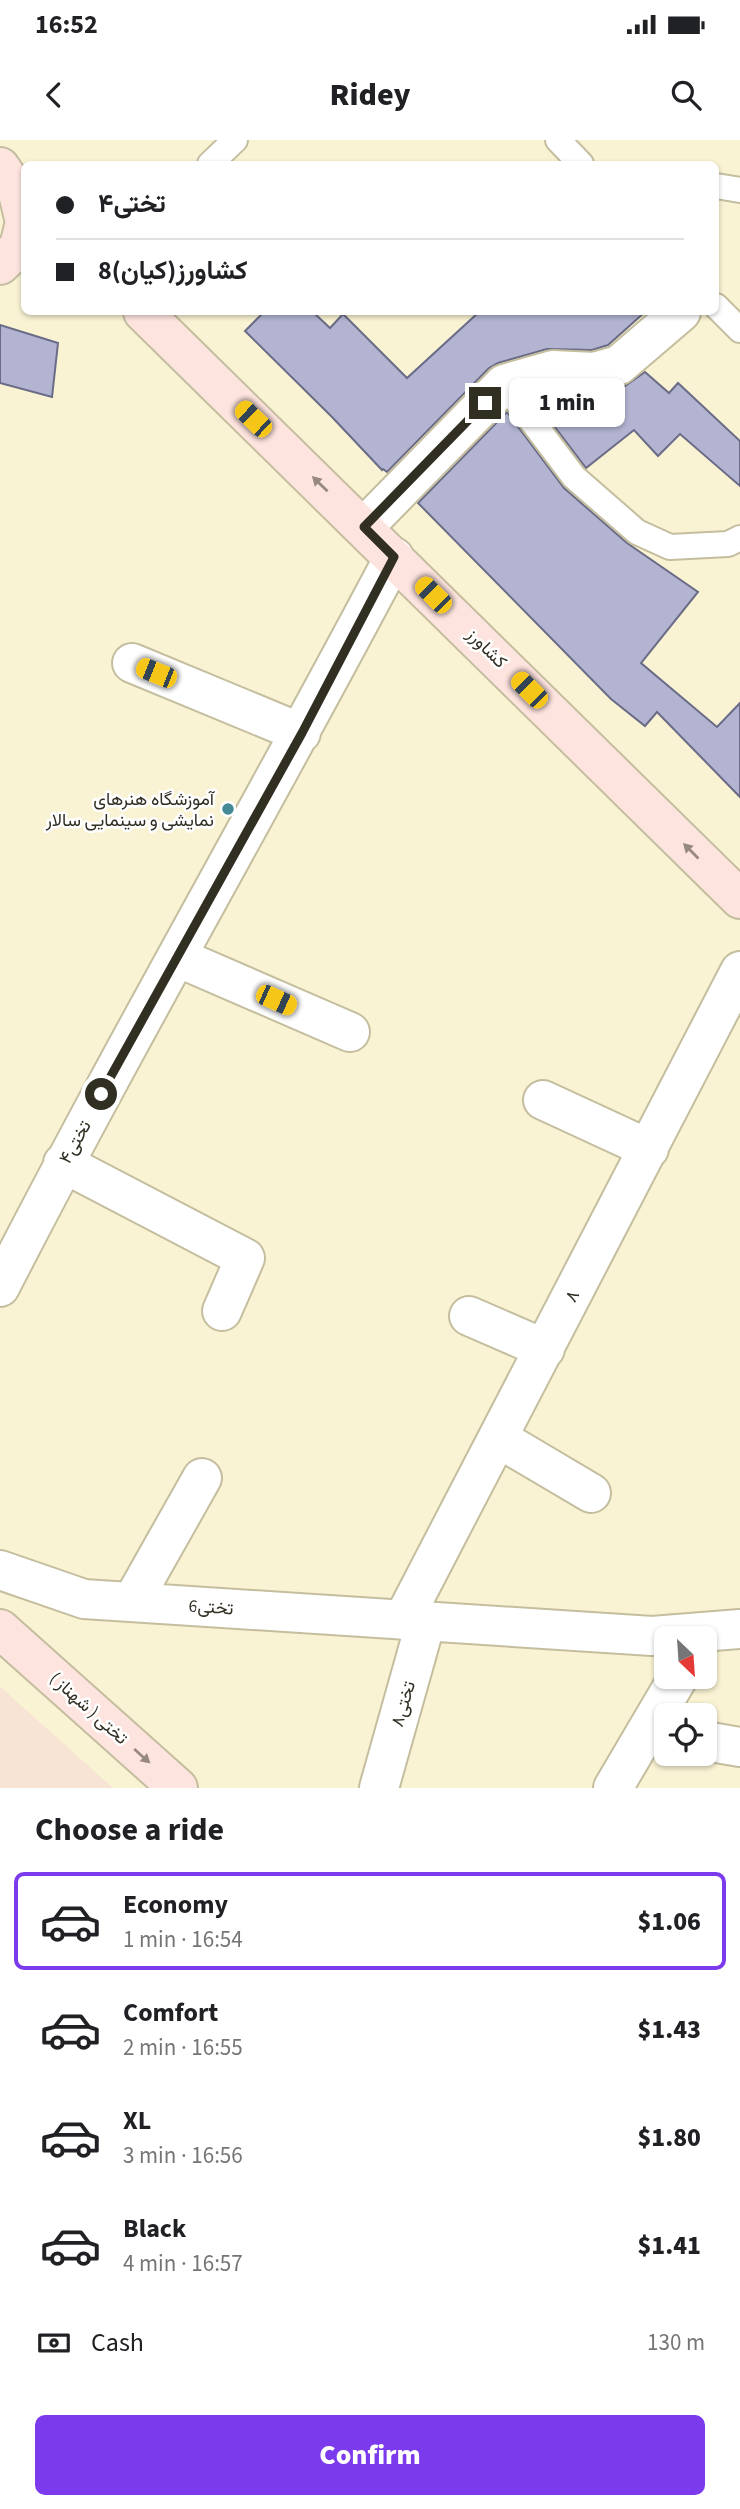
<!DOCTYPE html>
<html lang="en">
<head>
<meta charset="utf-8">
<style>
	:root { --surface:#fff; --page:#f2f2f2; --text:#202124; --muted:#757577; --line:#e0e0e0; --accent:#7c3aed }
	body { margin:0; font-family:"Source Sans 3",Vazirmatn,sans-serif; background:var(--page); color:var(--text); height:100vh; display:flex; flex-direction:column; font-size:26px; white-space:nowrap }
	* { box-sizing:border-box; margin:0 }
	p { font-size:23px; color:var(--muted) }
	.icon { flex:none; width:38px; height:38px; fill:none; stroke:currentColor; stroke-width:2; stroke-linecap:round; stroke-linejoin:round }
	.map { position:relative; height:1648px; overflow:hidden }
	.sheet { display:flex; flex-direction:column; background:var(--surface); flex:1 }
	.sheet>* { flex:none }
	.guide { position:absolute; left:21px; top:21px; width:698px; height:154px; border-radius:10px; box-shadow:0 2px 5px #0004; display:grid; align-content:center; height:154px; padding:0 35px; background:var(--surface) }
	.needle { width:46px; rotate:155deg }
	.buttons { position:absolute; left:654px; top:1486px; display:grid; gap:14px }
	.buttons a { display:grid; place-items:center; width:63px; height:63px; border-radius:10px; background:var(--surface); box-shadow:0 2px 5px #0004; font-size:35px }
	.end { position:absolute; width:32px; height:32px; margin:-16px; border:9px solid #312e22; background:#fff; box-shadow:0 0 0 4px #fff }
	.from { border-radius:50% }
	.bubble { position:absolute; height:49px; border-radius:10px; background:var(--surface); box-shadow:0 2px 5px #0004; font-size:23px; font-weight:800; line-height:49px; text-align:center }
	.car { position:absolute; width:21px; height:42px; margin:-21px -10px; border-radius:9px; box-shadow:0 0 5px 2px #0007; background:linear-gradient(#f5c518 24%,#345 0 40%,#f5c518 0 76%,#345 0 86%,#f5c518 0) }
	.guide b { display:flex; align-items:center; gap:24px; height:66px; font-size:26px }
	.guide b+b { border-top:2px solid var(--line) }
	.guide i { width:18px; height:18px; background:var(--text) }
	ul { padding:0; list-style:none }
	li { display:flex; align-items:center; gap:21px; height:98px; margin:0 14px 10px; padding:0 21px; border:4px solid transparent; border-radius:10px }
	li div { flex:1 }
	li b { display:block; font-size:26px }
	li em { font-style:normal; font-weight:800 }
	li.current { border-color:var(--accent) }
	li>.icon { width:63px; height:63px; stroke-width:1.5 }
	h2 { padding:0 35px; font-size:32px; line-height:84px }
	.pay { display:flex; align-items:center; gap:18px; height:77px; padding:0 35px; font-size:26px }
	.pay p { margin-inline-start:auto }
	.primary-button { display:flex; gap:14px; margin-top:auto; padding:14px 35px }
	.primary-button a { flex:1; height:80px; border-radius:10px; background:var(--accent); color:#fff; font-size:28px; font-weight:800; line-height:80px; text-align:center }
	.status { display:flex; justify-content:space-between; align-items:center; height:49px; padding:0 35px; background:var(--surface); direction:ltr }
	.status svg { height:19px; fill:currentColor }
	header { display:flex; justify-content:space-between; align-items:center; height:91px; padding:0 35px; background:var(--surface); font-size:32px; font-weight:800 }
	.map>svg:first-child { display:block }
</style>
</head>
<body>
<div class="status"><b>16:52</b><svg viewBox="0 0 49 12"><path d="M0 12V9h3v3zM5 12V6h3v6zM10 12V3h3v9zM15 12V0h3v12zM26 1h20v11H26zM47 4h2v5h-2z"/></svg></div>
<header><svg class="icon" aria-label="back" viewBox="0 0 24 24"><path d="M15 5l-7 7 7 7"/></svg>Ridey<svg class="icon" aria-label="search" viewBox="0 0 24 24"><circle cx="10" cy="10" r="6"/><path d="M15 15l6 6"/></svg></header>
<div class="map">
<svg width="740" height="1648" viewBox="0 0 740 1648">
	<rect width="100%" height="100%" fill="#f9f3d3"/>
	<path fill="#f8e4d4" d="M0,1547L6,1552L113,1648H0Z"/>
	<path fill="#b2b4d1" stroke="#6a6b86" stroke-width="2" d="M264,172H313L330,188L343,174L407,238L479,172H645L608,205L592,210L547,209L498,223L489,228L387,332L383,329L382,330L332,277L245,191Z
		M0,185L58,203L52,257L0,243Z
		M645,232L669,253L678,243L740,301V346L680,294L658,316L634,290L586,328L533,258L556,252L600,253L625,246Z
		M507,272L564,348L627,403L698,452L641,523L717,587L740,563V657L657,572L645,586L611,559L418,363Z"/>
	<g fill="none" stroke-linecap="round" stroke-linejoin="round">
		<defs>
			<path id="lane" d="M558,0L581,24
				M210,24L235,0
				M716,46L740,50
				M716,166L740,190
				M504,244L574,337L637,392L670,407L728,404L740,398"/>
			<path id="street" d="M364,387L504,244L553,230L594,232L619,225L681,172
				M132,523L301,593
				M177,817L350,892
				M543,960L649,1009
				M63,1023L245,1118L222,1171
				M0,1147C126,901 265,662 394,417
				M469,1176L545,1209
				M498,1298L591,1353
				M0,1430L84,1459L652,1496L740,1489
				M132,1462L202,1338
				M403,1480L740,831
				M705,1601L740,1607
				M379,1648L426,1481
				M613,1648L679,1536"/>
			<path id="secondary" d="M0,27L18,53L24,78
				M0,125L19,107L24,86
				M143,172L740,759
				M0,1489L178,1648"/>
		</defs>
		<use href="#lane" stroke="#c4be9f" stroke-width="28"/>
		<use href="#street" stroke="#c4be9f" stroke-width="42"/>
		<use href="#secondary" stroke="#c4be9f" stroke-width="42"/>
		<use href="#lane" stroke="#fff" stroke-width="24"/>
		<use href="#street" stroke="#fff" stroke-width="38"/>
		<use href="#secondary" stroke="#fee4df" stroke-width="38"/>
	</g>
	<defs><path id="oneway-solid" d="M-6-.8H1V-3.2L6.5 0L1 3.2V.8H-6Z" transform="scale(1.75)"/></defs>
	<g fill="#988980">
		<use href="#oneway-solid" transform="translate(320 344) rotate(-136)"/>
		<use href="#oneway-solid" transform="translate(691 711) rotate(-135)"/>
		<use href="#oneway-solid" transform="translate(142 1616) rotate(42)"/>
	</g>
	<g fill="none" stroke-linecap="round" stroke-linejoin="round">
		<path stroke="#312e22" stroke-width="9" d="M101,954L302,593L394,417L364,387L485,263"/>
	</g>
	<circle fill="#458a97" stroke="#fff" stroke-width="2.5" cx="228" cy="669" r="7"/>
	<g text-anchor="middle" stroke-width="5" stroke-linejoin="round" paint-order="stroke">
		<g font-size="18" fill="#312e22" stroke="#fff">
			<text transform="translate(487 508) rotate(45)" y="6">کشاورز</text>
			<text transform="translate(75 1002) rotate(-61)" y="6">تختی۴</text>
			<text transform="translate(572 1156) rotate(-62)" y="6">۸</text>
			<text transform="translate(211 1467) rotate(4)" y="6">6تختی</text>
			<text transform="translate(403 1564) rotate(-74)" y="6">تختی۸</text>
			<text transform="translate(89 1568) rotate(42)" y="6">تختی ( شهناز )</text>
		</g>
		<g font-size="18" fill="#312e22" stroke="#fff" text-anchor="end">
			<text x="214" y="665">آموزشگاه هنرهای<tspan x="214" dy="21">نمایشی و سینمایی سالار</tspan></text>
		</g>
	</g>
</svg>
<div class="buttons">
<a><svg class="needle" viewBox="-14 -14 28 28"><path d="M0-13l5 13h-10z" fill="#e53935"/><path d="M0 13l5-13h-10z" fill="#757577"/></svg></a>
<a><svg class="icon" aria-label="locate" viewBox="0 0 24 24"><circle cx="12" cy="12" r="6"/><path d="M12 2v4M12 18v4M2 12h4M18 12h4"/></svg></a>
</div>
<i class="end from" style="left:101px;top:954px"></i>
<i class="end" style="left:485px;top:263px"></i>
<div class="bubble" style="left:509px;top:238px;width:116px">1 min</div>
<i class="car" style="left:253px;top:279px;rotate:314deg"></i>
<i class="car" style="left:433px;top:455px;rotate:315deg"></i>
<i class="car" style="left:156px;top:533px;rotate:292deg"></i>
<i class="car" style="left:529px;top:550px;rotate:315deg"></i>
<i class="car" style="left:276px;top:860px;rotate:114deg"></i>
<div class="guide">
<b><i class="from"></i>تختی۴</b>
<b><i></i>8کشاورز(کیان)</b>
</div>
</div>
<section class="sheet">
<h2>Choose a ride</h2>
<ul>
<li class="current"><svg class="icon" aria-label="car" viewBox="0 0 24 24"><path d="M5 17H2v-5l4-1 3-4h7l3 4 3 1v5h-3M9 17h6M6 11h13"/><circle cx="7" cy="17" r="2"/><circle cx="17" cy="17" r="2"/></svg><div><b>Economy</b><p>1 min · 16:54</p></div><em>$1.06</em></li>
<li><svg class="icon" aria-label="car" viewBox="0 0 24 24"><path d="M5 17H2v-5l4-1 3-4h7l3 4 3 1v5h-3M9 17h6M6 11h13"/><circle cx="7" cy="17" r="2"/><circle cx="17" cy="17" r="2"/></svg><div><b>Comfort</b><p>2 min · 16:55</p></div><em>$1.43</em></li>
<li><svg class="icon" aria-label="car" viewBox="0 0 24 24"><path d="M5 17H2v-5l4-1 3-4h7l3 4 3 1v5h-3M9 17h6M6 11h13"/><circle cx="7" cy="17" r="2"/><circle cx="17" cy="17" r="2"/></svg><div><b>XL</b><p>3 min · 16:56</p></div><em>$1.80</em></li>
<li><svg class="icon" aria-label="car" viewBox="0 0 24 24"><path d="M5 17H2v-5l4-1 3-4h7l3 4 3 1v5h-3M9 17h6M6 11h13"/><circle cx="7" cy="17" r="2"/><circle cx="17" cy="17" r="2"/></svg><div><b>Black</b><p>4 min · 16:57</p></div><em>$1.41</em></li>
</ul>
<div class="pay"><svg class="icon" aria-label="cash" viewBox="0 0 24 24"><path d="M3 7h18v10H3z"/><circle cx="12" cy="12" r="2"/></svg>Cash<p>130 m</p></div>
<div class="primary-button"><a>Confirm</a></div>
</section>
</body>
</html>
